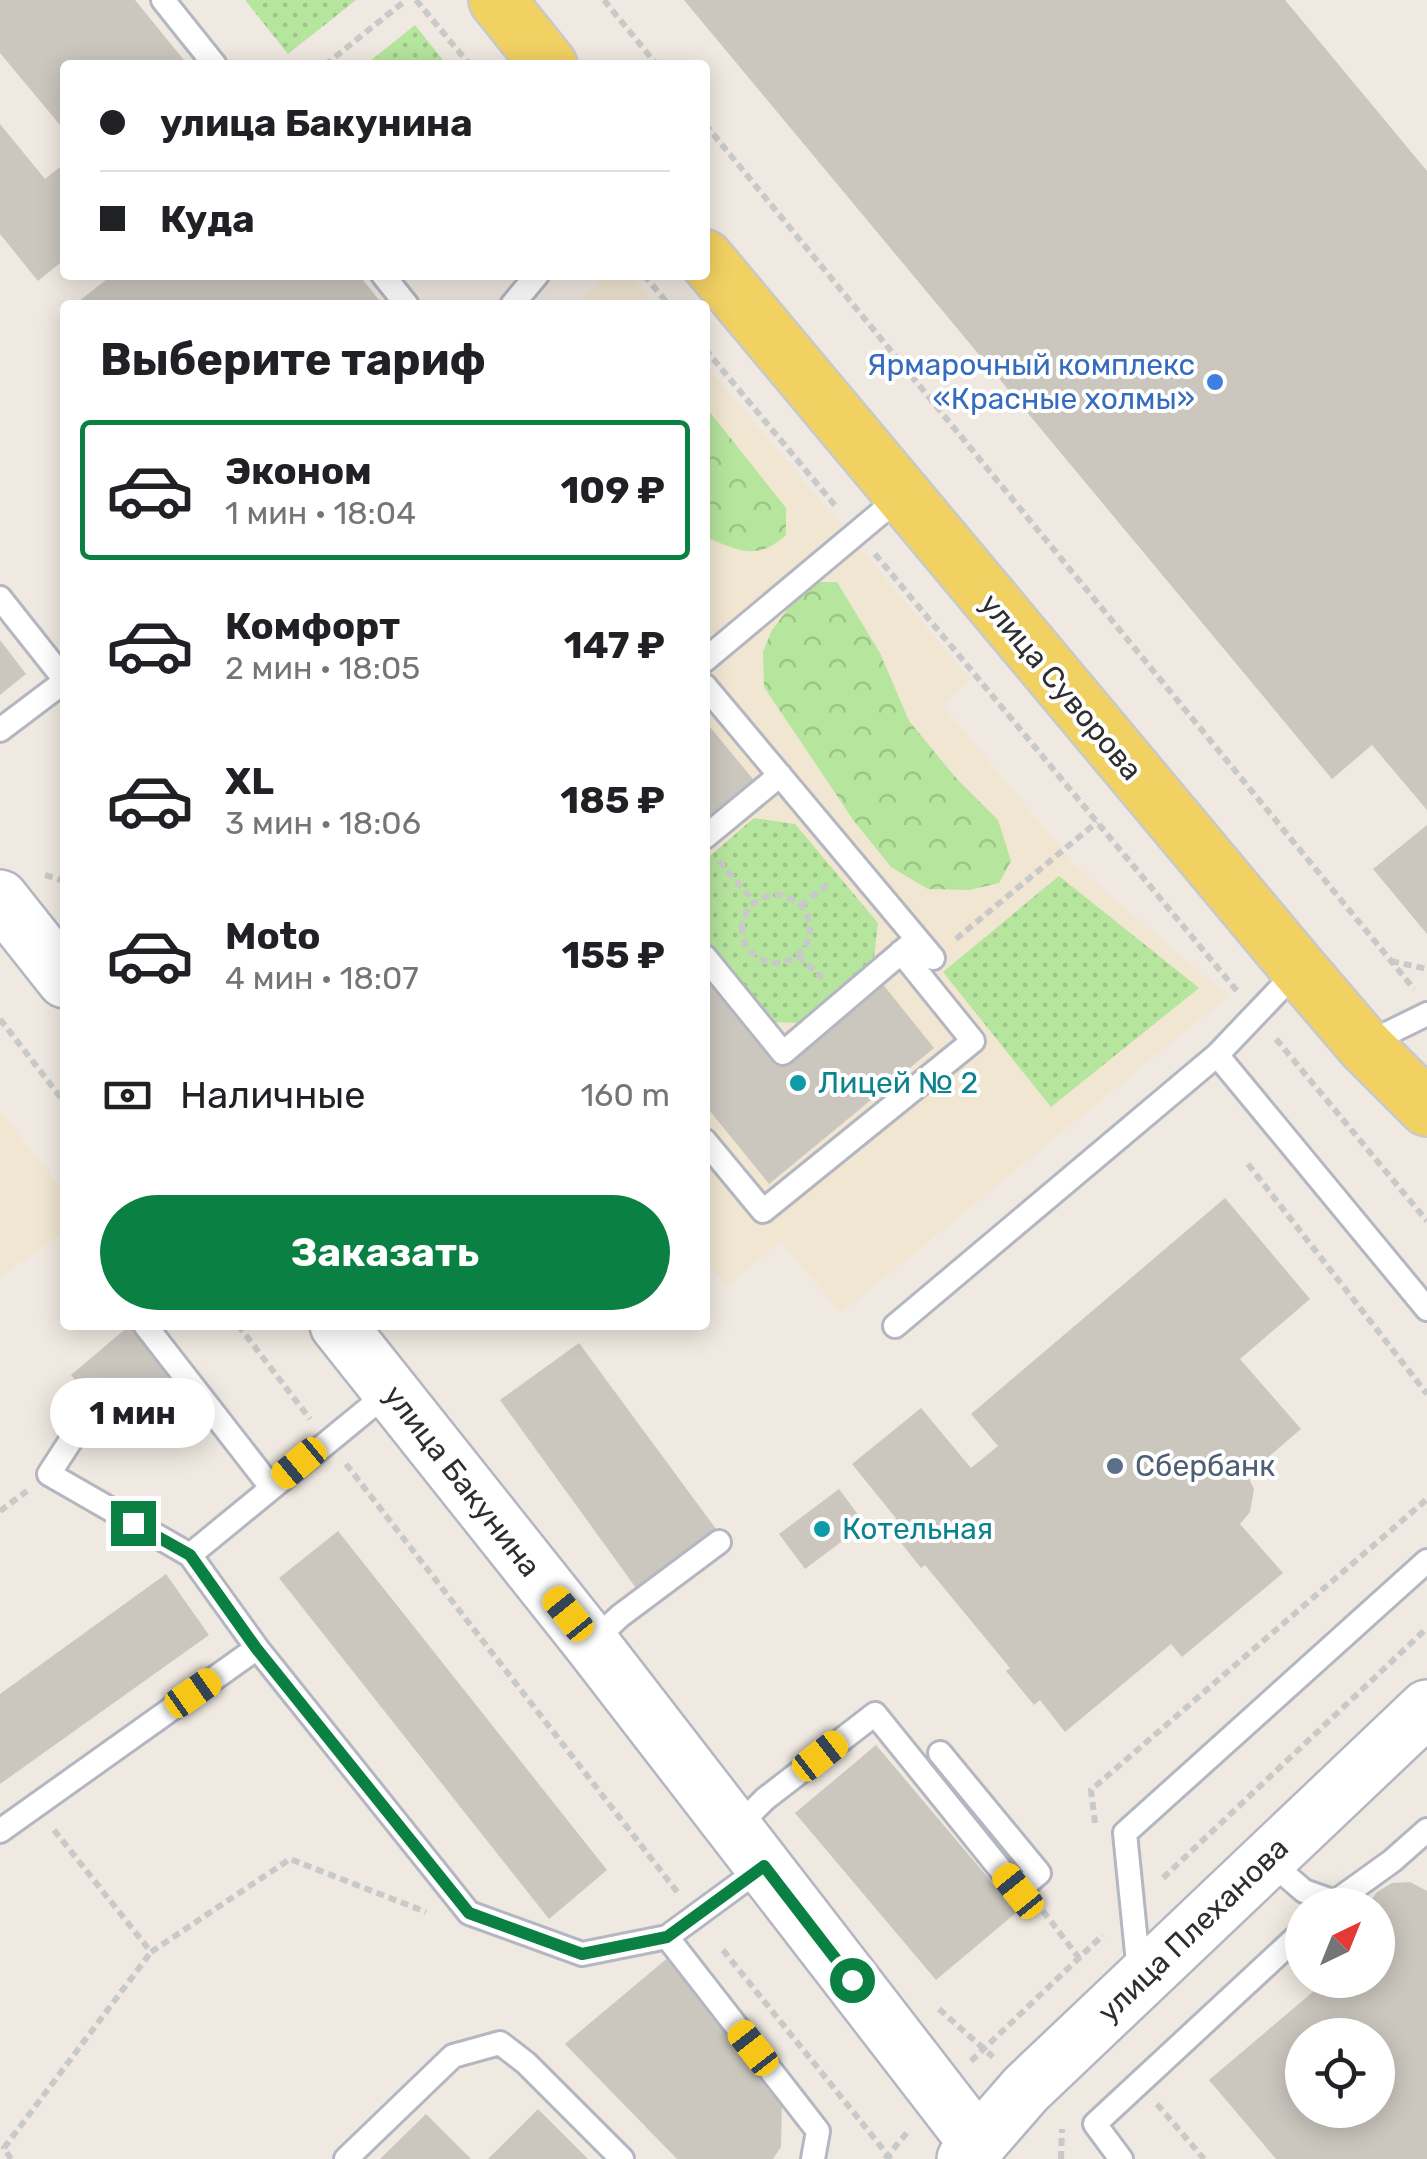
<!DOCTYPE html>
<html lang="ru">
<head>
<meta charset="utf-8">
<style>
	:root { --surface:#fff; --page:#f6f6f6; --text:#202124; --muted:#757577; --line:#e0e0e0; --accent:#0b8043 }
	body { margin:0; font-family:Rubik,sans-serif; background:var(--page); color:var(--text); height:100vh; display:flex; flex-direction:column; font-size:38px; white-space:nowrap }
	* { box-sizing:border-box; margin:0 }
	p { font-size:32px; color:var(--muted) }
	.icon { flex:none; width:55px; height:55px; fill:none; stroke:currentColor; stroke-width:2; stroke-linecap:round; stroke-linejoin:round }
	.map { position:relative; flex:1; overflow:hidden }
	.sheet { position:absolute; left:60px; top:300px; width:650px; height:1030px; display:flex; flex-direction:column; background:var(--surface); border-radius:10px; box-shadow:0 5px 25px #0003 }
	.sheet>* { flex:none }
	.top-card { position:absolute; left:60px; top:60px; width:650px; height:220px; border-radius:10px; box-shadow:0 5px 25px #0003; display:grid; align-content:center; height:220px; padding:0 40px; background:var(--surface) }
	.needle { width:65px; rotate:43deg }
	.fabs { position:absolute; left:1285px; top:1888px; display:grid; gap:20px }
	.fabs a { display:grid; place-items:center; width:110px; height:110px; border-radius:50%; background:var(--surface); box-shadow:0 5px 25px #0003; font-size:50px }
	.end { position:absolute; width:45px; height:45px; margin:-22px; border:12px solid #0b8043; background:#fff; box-shadow:0 0 0 5px #fff }
	.from { border-radius:50% }
	.bubble { position:absolute; height:70px; border-radius:35px; background:var(--surface); box-shadow:0 5px 25px #0003; font-size:32px; font-weight:700; line-height:70px; text-align:center }
	.car { position:absolute; width:30px; height:60px; margin:-30px -15px; border-radius:12px; box-shadow:0 0 8px 2px #0007; background:linear-gradient(#f5c518 24%,#345 0 40%,#f5c518 0 76%,#345 0 86%,#f5c518 0) }
	.top-card b { display:flex; align-items:center; gap:35px; height:95px; font-size:38px }
	.top-card b+b { border-top:2px solid var(--line) }
	.top-card i { width:25px; height:25px; background:var(--text) }
	ul { padding:0; list-style:none }
	li { display:flex; align-items:center; gap:30px; height:140px; margin:0 20px 15px; padding:0 20px; border:5px solid transparent; border-radius:10px }
	li div { flex:1 }
	li b { display:block; font-size:38px }
	li em { font-style:normal; font-weight:700 }
	li.current { border-color:var(--accent) }
	li>.icon { width:90px; height:90px; stroke-width:1.5 }
	h2 { padding:0 40px; font-size:45px; line-height:120px }
	.pay { display:flex; align-items:center; gap:25px; height:110px; padding:0 40px; font-size:38px }
	.pay p { margin-inline-start:auto }
	.action { display:flex; gap:20px; margin-top:auto; padding:20px 40px }
	.action a { flex:1; height:115px; border-radius:60px; background:var(--accent); color:#fff; font-size:40px; font-weight:700; line-height:115px; text-align:center }
	.map>svg:first-child { display:block }
</style>
</head>
<body>
<div class="map">
<svg width="1427" height="2159" viewBox="0 0 1427 2159">
	<defs>
		<pattern id="grass-dots" width="8" height="8" patternUnits="userSpaceOnUse" patternTransform="scale(2.5)"><rect width="8" height="8" fill="#b6e59e"/><path d="M2 2h.1M6 6h.1" fill="none" stroke="#9dc588" stroke-width="1.8" stroke-linecap="round"/></pattern>
		<pattern id="forest-crowns" width="20" height="18" patternUnits="userSpaceOnUse" patternTransform="scale(2.5)"><rect width="20" height="18" fill="#b6e59e"/><path d="M2 6a3 3 0 1 1 6 0M12 15a3 3 0 1 1 6 0" fill="none" stroke="#9dc588"/></pattern>
	</defs>
	<rect width="100%" height="100%" fill="#efe9e1"/>
	<path fill="#f0e6d1" d="M609,275H630L656,305H574Z
		M705,364L970,679L943,706L1074,864L1228,996L841,1313L781,1241L727,1286L705,1259Z
		M0,1111L65,1193V1231L0,1277Z"/>
	<path fill="url(#grass-dots)" d="M245,0H356L288,54Z
		M415,25L447,65H365Z
		M754,818L795,824L878,923L874,957L802,1023L769,1022L705,945V860Z
		M1059,876L1199,988L1051,1107L943,972Z"/>
	<path fill="url(#forest-crowns)" d="M705,406L786,508V535C756,562 739,550 705,537Z
		M817,582H837L880,653L909,721L956,778L998,820L1011,861L999,883L969,890L928,889L891,867L854,821L764,687L763,652L772,630L797,597Z"/>
	<path fill="#cbc7bf" fill-rule="evenodd" d="M0,0H135L188,65H65V131L0,53Z
		M684,0H1285L1427,171V810L1372,745L1332,779Z
		M0,124L45,179L65,163V259L38,281L0,234Z
		M112,275H359L383,305H74Z
		M0,640L26,674L0,695Z
		M705,721L757,784L705,828Z
		M1427,825V934L1373,869Z
		M705,967L784,1061L881,982L934,1048L769,1184L705,1105Z
		M1225,1198L1310,1299L1240,1359L1301,1429L1247,1475L1254,1489L1250,1512L1240,1524L1283,1573L1182,1657L1171,1644L1065,1732L1040,1700L1034,1705L1006,1671L1010,1668L925,1565L921,1568L894,1534L903,1527L852,1464L921,1408L971,1468L998,1446L971,1414Z
		M130,1325L180,1384L121,1435L71,1375Z
		M579,1343L716,1529L636,1588L500,1400Z
		M839,1489L865,1524L805,1569L779,1534Z
		M338,1531L607,1870L549,1919L279,1578Z
		M166,1574L209,1635L0,1784V1694Z
		M876,1745L1017,1912L936,1980L795,1813Z
		M1410,1882L1427,1891V2159H1276L1209,2080L1327,1980H1378V1905H1368L1377,1892L1392,1883ZM1302,2035H1378V2110H1302Z
		M670,1956L782,2101L781,2147L773,2159H677L565,2044Z
		M538,2109L588,2159H488Z
		M426,2114L471,2159H380Z"/>
	<g fill="none" stroke-linecap="round" stroke-linejoin="round">
		<defs>
			<path id="service" d="M163,0L215,65
				M383,275L407,305
				M512,305L537,275
				M0,598L65,680
				M705,660L901,496
				M705,686L933,958
				M0,730L65,681
				M705,837L780,775
				M705,957L783,1053L911,944
				M1299,969L1217,1055L1427,1309
				M1364,1045L1427,1014
				M705,1141L763,1211L973,1041L901,952
				M145,1325L271,1487
				M895,1326L1217,1055
				M390,1391L190,1555L257,1648L469,1913L582,1954L667,1937L764,1866
				M84,1420L49,1474L190,1555
				M591,1643L620,1616L719,1542
				M735,1829L765,1799L875,1714L1018,1891L1039,1873L940,1753
				M0,1831L257,1648
				M1267,1859L1304,1891L1335,1902L1392,1861L1427,1830
				M667,1937L818,2131L813,2159
				M1139,1973L1125,1833L1427,1561
				M346,2159L453,2056L500,2043L526,2063L622,2159
				M1121,2159L1095,2124L1302,1932"/>
			<path id="tertiary" d="M0,898L65,980
				M338,1325L591,1643L978,2144"/>
			<path id="secondary" d="M965,2159L1026,2089L1427,1708"/>
			<path id="primary" d="M497,0L549,65
				M705,258L1299,969L1364,1045L1427,1108"/>
		</defs>
		<use href="#service" stroke="#b4b7c1" stroke-width="28"/>
		<use href="#tertiary" stroke="#b4b7c1" stroke-width="60"/>
		<use href="#secondary" stroke="#b4b7c1" stroke-width="60"/>
		<use href="#primary" stroke="#c9c9c9" stroke-width="60"/>
		<path stroke="#c9c9c9" stroke-width="6" stroke-dasharray="8 5" stroke-linecap="butt" d="M416,0L470,65
			M604,0L657,65
			M325,65L406,0
			M705,124L1414,989
			M644,275L669,305
			M705,349L838,509
			M875,554L1237,991
			M719,861L754,902
			M45,875L61,880L65,886
			M742 929a34 34 0 1 1 68 0a34 34 0 1 1-68 0Z
			M801,906L831,881
			M956,939L1097,822
			M798,956L823,978
			M1391,961L1427,969
			M0,1019L65,1103
			M1276,1039L1427,1221
			M1248,1164L1427,1394
			M238,1325L310,1419
			M346,1464L678,1893
			M0,1511L27,1491
			M1095,1823L1091,1790L1427,1499
			M54,1830L151,1952L290,1859L426,1912
			M1163,1878L1427,1628
			M1043,1911L1079,1958
			M723,1950L891,2159
			M939,2009L993,2057
			M971,2061L1103,1935
			M1157,2104L1204,2159
			M11,2159L4,2148L151,1952
			M885,2159L909,2130
			M1061,2159L1062,2129"/>
		<use href="#service" stroke="#fff" stroke-width="22"/>
		<use href="#tertiary" stroke="#fff" stroke-width="55"/>
		<use href="#secondary" stroke="#fff" stroke-width="55"/>
		<use href="#primary" stroke="#f2d163" stroke-width="55"/>
	</g>
	<g fill="none" stroke-linecap="round" stroke-linejoin="round">
		<path stroke="#0b8043" stroke-width="12" d="M133,1523L190,1555L256,1648L469,1913L582,1954L667,1937L764,1866L852,1980"/>
	</g>
	<circle fill="#3f7fe0" stroke="#fff" stroke-width="4" cx="1215" cy="382" r="10"/>
	<g fill="#0f9aa8" stroke="#fff" stroke-width="4">
		<circle cx="798" cy="1083" r="10"/>
		<circle cx="822" cy="1529" r="10"/>
	</g>
	<circle fill="#5c6f8a" stroke="#fff" stroke-width="4" cx="1115" cy="1466" r="10"/>
	<g text-anchor="middle" stroke-width="8" stroke-linejoin="round" paint-order="stroke">
		<g font-size="30" fill="#366cbe" stroke="#fff" text-anchor="end">
			<text x="1195" y="375">Ярмарочный комплекс<tspan x="1195" dy="34">«Красные холмы»</tspan></text>
		</g>
		<g font-size="30" fill="#2e2e2e" stroke="#fff">
			<text transform="translate(1061 687) rotate(50)" y="10">улица Суворова</text>
			<text transform="translate(462 1481) rotate(52)" y="10">улица Бакунина</text>
			<text transform="translate(1193 1930) rotate(-44)" y="10">улица Плеханова</text>
		</g>
		<g font-size="30" fill="#0d838f" stroke="#fff" text-anchor="start">
			<text x="818" y="1093">Лицей № 2</text>
			<text x="842" y="1539">Котельная</text>
		</g>
		<g font-size="30" fill="#4e5e75" stroke="#fff" text-anchor="start">
			<text x="1135" y="1476">Сбербанк</text>
		</g>
	</g>
</svg>
<div class="fabs">
<a><svg class="needle" viewBox="-14 -14 28 28"><path d="M0-13l5 13h-10z" fill="#e53935"/><path d="M0 13l5-13h-10z" fill="#757577"/></svg></a>
<a><svg class="icon" aria-label="locate" viewBox="0 0 24 24"><circle cx="12" cy="12" r="6"/><path d="M12 2v4M12 18v4M2 12h4M18 12h4"/></svg></a>
</div>
<i class="end from" style="left:852px;top:1980px"></i>
<i class="end" style="left:133px;top:1523px"></i>
<div class="bubble" style="left:50px;top:1378px;width:165px">1 мин</div>
<i class="car" style="left:299px;top:1463px;rotate:230deg"></i>
<i class="car" style="left:568px;top:1614px;rotate:321deg"></i>
<i class="car" style="left:193px;top:1693px;rotate:55deg"></i>
<i class="car" style="left:820px;top:1756px;rotate:52deg"></i>
<i class="car" style="left:1018px;top:1891px;rotate:321deg"></i>
<i class="car" style="left:753px;top:2048px;rotate:322deg"></i>
<div class="top-card">
<b><i class="from"></i>улица Бакунина</b>
<b><i></i>Куда</b>
</div>
<section class="sheet">
<h2>Выберите тариф</h2>
<ul>
<li class="current"><svg class="icon" aria-label="car" viewBox="0 0 24 24"><path d="M5 17H2v-5l4-1 3-4h7l3 4 3 1v5h-3M9 17h6M6 11h13"/><circle cx="7" cy="17" r="2"/><circle cx="17" cy="17" r="2"/></svg><div><b>Эконом</b><p>1 мин · 18:04</p></div><em>109 ₽</em></li>
<li><svg class="icon" aria-label="car" viewBox="0 0 24 24"><path d="M5 17H2v-5l4-1 3-4h7l3 4 3 1v5h-3M9 17h6M6 11h13"/><circle cx="7" cy="17" r="2"/><circle cx="17" cy="17" r="2"/></svg><div><b>Комфорт</b><p>2 мин · 18:05</p></div><em>147 ₽</em></li>
<li><svg class="icon" aria-label="car" viewBox="0 0 24 24"><path d="M5 17H2v-5l4-1 3-4h7l3 4 3 1v5h-3M9 17h6M6 11h13"/><circle cx="7" cy="17" r="2"/><circle cx="17" cy="17" r="2"/></svg><div><b>XL</b><p>3 мин · 18:06</p></div><em>185 ₽</em></li>
<li><svg class="icon" aria-label="car" viewBox="0 0 24 24"><path d="M5 17H2v-5l4-1 3-4h7l3 4 3 1v5h-3M9 17h6M6 11h13"/><circle cx="7" cy="17" r="2"/><circle cx="17" cy="17" r="2"/></svg><div><b>Moto</b><p>4 мин · 18:07</p></div><em>155 ₽</em></li>
</ul>
<div class="pay"><svg class="icon" aria-label="cash" viewBox="0 0 24 24"><path d="M3 7h18v10H3z"/><circle cx="12" cy="12" r="2"/></svg>Наличные<p>160 m</p></div>
<div class="action"><a>Заказать</a></div>
</section>
</div>
</body>
</html>
